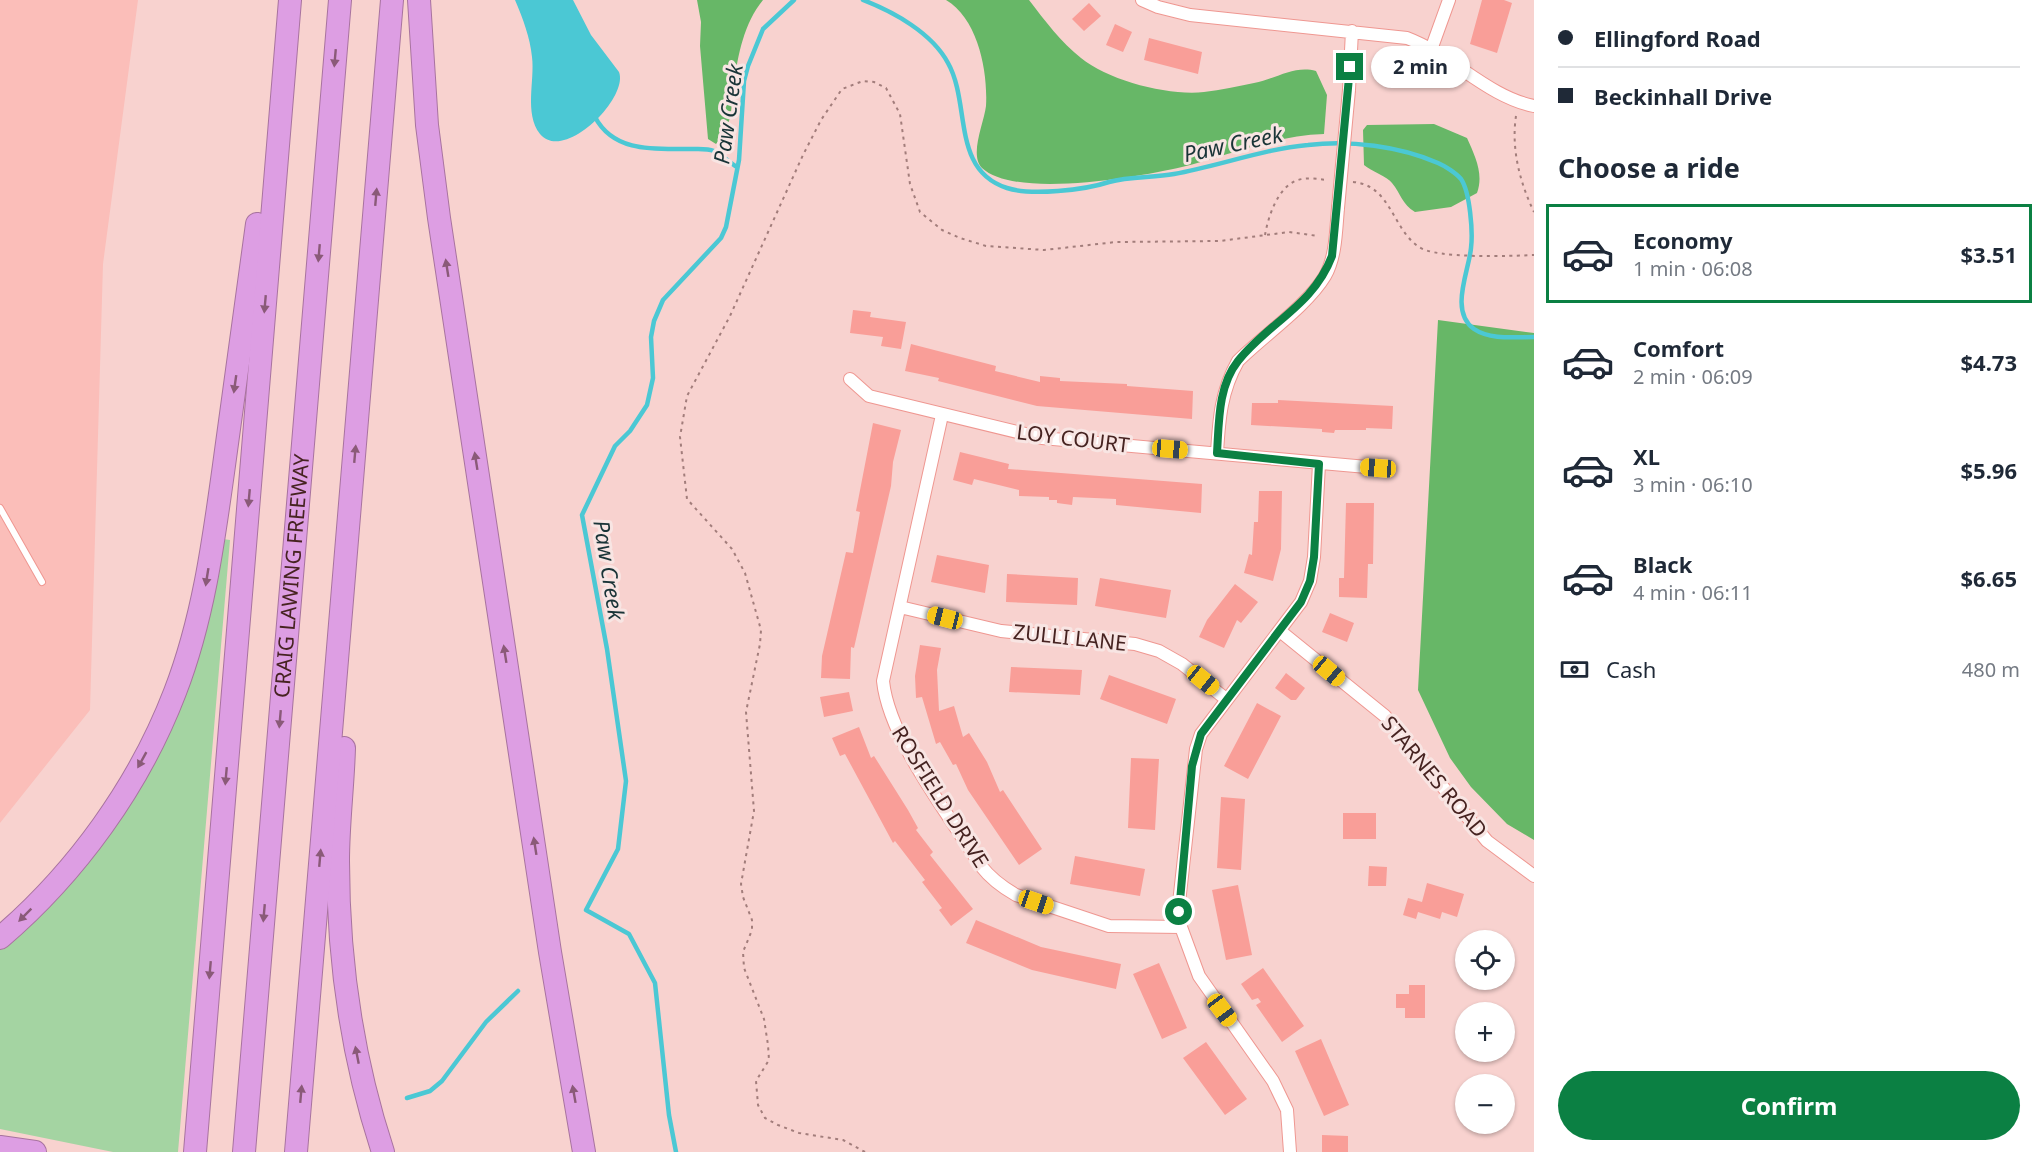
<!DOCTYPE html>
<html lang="en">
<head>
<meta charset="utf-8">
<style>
	:root { --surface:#fff; --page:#f2f2f3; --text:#1f2937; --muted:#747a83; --line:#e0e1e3; --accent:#0b8043 }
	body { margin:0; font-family:"Noto Sans",sans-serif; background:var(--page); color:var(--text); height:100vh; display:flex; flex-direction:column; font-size:22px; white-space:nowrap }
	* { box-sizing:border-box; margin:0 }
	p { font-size:20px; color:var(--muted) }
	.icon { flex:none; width:33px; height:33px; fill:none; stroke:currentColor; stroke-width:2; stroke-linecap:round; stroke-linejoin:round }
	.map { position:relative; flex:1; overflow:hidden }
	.drawer { display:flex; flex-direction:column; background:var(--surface); width:510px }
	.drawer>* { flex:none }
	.hud { display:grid; align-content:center; height:132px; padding:0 24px; background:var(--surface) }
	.buttons { position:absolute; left:1455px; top:930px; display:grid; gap:12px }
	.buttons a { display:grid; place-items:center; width:60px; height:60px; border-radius:50%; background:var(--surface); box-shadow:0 2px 4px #0004; font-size:30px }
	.end { position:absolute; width:27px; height:27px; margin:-14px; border:8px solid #0b8043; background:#fff; box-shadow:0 0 0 3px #fff }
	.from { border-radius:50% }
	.bubble { position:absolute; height:42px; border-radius:21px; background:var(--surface); box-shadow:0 2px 4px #0004; font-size:20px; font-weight:700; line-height:42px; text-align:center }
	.car { position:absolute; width:18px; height:36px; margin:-18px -9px; border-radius:8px; box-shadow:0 0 4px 2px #0007; background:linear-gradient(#f5c518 24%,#345 0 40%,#f5c518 0 76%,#345 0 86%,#f5c518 0) }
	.hud b { display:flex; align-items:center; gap:21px; height:57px; font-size:22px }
	.hud b+b { border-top:2px solid var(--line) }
	.hud i { width:15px; height:15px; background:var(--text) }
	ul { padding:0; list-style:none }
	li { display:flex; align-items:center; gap:18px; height:99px; margin:0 12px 9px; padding:0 12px; border:3px solid transparent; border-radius:0px }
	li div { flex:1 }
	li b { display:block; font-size:22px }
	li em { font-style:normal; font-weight:700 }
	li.on { border-color:var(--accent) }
	li>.icon { width:54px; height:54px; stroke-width:1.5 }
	h2 { padding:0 24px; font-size:27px; line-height:72px }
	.pay { display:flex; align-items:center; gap:15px; height:66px; padding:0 24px; font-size:22px }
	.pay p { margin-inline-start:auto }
	.button { display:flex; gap:12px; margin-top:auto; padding:12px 24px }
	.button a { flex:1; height:69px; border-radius:36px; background:var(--accent); color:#fff; font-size:24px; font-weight:700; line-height:69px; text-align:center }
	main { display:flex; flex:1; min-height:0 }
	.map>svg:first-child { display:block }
</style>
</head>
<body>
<main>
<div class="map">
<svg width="1534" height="1152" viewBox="0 0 1534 1152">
	<rect width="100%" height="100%" fill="#f8d2cf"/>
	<path fill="#fbbeb9" d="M0,0H138L103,264L90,710L0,823Z"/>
	<path fill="#a4d4a2" d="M223,539L230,540L178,1152H113L0,1129V949L19,934L154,759Z"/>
	<path fill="#67b767" d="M697,0H763C744,23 738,55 734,83C731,105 733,128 716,144L708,139L700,46L701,22Z
		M946,0H1029C1045,21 1061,42 1081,58C1109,81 1169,96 1204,92C1221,90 1238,86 1254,83C1276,79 1294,65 1316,71L1327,95L1324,134C1276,135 1228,156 1182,167C1139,177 1015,199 982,168C969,155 984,123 986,106C988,71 978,19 946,0Z
		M1434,124L1467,138C1475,156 1484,174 1477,193L1451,207L1415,212C1402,204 1401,194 1392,183C1388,177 1371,171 1364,165L1363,130L1367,125Z
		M1438,320L1534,333V840L1507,824L1471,787L1450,758L1418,690Z"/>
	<path fill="#4bc8d4" d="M515,0H573L591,35L619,72C629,98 564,163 540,134C524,113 535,81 532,57C530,37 523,19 515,0Z"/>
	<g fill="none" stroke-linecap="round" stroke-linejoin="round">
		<path stroke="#4bc8d4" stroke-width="4.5" d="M863,0C894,12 932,33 948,63C971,104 951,170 1007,188C1031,196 1085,190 1109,182C1130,176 1153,178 1174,174C1219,166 1263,149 1308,145C1350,140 1399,146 1438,163C1445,166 1456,173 1461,179C1470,192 1473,232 1471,248C1469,271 1449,311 1474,329C1490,340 1515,337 1534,337
			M595,117C614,153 655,149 690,149C698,149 707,148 714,151C722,155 729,162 737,167
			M407,1098L430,1091L442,1081L486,1022L518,991
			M676,1152L669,1115L655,983L629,934L586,910L618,849L626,781L607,649L582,515L615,446L630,431L647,405L653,378L651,337L654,321L663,300L721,238L726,227L739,160L744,81L748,66L763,29L794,0"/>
	</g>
	<path fill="#f99e98" d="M1482,0H1504L1512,3L1497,53L1470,44Z
		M1089,3L1101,16L1084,31L1072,19Z
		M1115,24L1132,32L1123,52L1106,45Z
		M1149,38L1202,52L1198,74L1144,60Z
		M853,310L871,312L870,317L906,322L901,349L881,346L883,337L850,333Z
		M911,344L996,366L995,371L1040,382V376L1060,378V381L1127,384V386L1193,391L1192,419L1037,406L962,387L938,381L939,378L905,371Z
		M1278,400L1393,406L1392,429L1366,428V430H1335L1334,433L1322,432V429L1251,425L1252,403H1278Z
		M873,423L901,430L893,462L891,486L854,648L851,647L850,679L821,678L822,656L846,552L853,553L860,512L856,511Z
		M960,452L1009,464L1008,469L1202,484L1201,513L1116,505V499L1073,497L1072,505L1057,503V500H1049V497L1019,496V490L974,479L972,485L953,480Z
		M1259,491H1282L1281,549L1273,581L1244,573L1249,554L1252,555L1254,522H1258Z
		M1346,503H1374L1373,564H1368L1367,598L1339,597V578H1344Z
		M937,555L989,565L985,593L931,582Z
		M1007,574L1078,578L1077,605L1006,602Z
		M1100,578L1171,590L1166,618L1095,606Z
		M1235,584L1258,602L1241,623L1237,620L1224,648L1199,637L1207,620Z
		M1330,613L1354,623L1347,642L1322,632Z
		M920,645L941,648L937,670L939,711L954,706L963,737L969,733L987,762L1000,792L1003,790L1042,849L1019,865L968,790L956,764L953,765L940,742L936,744L922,697L916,698L915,676Z
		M1011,667L1082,670L1080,695L1009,692Z
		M1286,673L1305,688L1296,700H1291L1275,688Z
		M1109,675L1176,699L1167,724L1100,699Z
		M849,692L853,711L824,717L820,697Z
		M1257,703L1281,716L1248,779L1224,766Z
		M859,727L871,758L874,756L908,810L918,828L916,830L933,852L930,855L973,909L951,926L939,910L942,908L922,882L925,880L895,841L893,843L845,754L840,756L832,738Z
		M1131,758L1159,759L1155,830L1128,828Z
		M1221,797L1245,799L1241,870L1217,868Z
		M1343,813H1376V839H1343Z
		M1075,856L1145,869L1140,896L1070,884Z
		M1369,866L1387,867L1386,886H1368Z
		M1427,883L1464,894L1457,917L1442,912L1440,919L1418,912L1416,919L1403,915L1408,898L1422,902Z
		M1238,885L1252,955L1226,960L1212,890Z
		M976,920L1041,947L1121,964L1116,989L1032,970L966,943Z
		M1159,963L1187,1028L1162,1039L1133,974Z
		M1263,968L1304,1026L1282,1042L1256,1005L1261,1002L1258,998L1252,1000L1241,984Z
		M1409,985H1425V1018H1405V1008H1396V994H1409Z
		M1321,1039L1349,1105L1324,1116L1295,1051Z
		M1206,1042L1247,1099L1225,1115L1183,1058Z
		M1322,1135L1348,1136V1152H1322Z"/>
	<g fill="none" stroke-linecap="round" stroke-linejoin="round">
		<defs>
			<path id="lane" d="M0,508L42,582"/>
			<path id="street" d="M1142,0L1158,7L1190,15L1407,38C1452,55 1488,97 1534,106
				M1432,47L1449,0
				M1349,90L1352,31
				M850,379L869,396L1042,438L1378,468
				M942,415L883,681C889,739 949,815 981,866C991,879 1002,887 1016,895L1109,926L1181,927
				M1217,453C1219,419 1221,391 1238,361C1263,336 1307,306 1325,276C1336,257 1336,230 1338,208
				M900,607L1001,631L1135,644L1159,651L1182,664L1226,699
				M1280,631L1385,716L1487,841L1534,876
				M1290,1152L1287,1110L1273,1081L1199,976L1181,927L1179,903L1196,749L1201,734L1301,602L1310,581L1314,557L1319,464"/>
			<g id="highway">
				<path d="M419,0L427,125L439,218L550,952L584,1152"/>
				<path d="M344,748C343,785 338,823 338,861C338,960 352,1058 383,1152"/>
				<path d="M0,938C76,873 139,786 175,692C204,617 214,538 225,458C236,380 247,302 257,224"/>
				<path d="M0,1147L35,1152"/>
				<path d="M195,1152L290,0"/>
				<path id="s1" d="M244,1152L340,0"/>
				<path d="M296,1152L392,0"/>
			</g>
		</defs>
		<use href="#lane" stroke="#ef9791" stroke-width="8"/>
		<use href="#street" stroke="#ef9791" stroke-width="14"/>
		<use href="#highway" stroke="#a8739f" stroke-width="24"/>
		<path stroke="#a27d7b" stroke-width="2" stroke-dasharray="3 4.5" stroke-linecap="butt" d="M1516,116C1511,149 1520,183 1534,212
			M1353,182C1391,185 1392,229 1419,247C1436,259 1512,256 1534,255
			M1265,235C1268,217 1278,186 1298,180C1307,177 1318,179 1327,180
			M865,1152L843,1140L799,1133L778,1125L765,1118L758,1105L756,1081L769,1060L768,1045L764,1019L744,968L743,952L752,930V920L743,897L741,884L754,811L746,712L760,644L761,630L745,573L732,549L687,499L680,437L687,396L730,316L803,155L821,120L842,89L863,81L874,82L886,88L900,114L910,184L920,212L942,230L960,238L986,246L1044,250L1116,242L1220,241L1289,232L1318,236"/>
		<use href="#lane" stroke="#fff" stroke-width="6"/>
		<use href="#street" stroke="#fff" stroke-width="12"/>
		<use href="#highway" stroke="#dd9ee3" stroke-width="22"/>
		<defs>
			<path id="street-bridge" d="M1338,208L1349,90"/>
		</defs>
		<use href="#street-bridge" stroke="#ef9791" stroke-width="14" stroke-linecap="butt"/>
		<use href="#street-bridge" stroke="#fff" stroke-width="12"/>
	</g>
	<defs><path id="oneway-solid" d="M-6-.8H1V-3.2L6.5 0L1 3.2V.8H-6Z" transform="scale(1.5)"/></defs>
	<g fill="#8a5a78">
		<use href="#oneway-solid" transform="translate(335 58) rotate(95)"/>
		<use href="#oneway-solid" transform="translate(376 197) rotate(-85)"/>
		<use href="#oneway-solid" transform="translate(319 253) rotate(95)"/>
		<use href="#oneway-solid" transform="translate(447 268) rotate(-99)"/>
		<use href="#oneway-solid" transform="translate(265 304) rotate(95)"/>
		<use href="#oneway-solid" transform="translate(235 384) rotate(98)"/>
		<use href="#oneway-solid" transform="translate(355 454) rotate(-85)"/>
		<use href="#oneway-solid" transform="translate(476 461) rotate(-99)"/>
		<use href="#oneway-solid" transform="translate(249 498) rotate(95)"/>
		<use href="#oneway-solid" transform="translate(207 577) rotate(99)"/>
		<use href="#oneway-solid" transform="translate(505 654) rotate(-99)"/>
		<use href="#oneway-solid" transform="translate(280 719) rotate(95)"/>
		<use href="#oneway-solid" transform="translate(142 760) rotate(119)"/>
		<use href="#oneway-solid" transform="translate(226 776) rotate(95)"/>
		<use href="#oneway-solid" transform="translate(535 846) rotate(-99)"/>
		<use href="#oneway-solid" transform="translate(320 858) rotate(-85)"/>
		<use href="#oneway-solid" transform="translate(264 913) rotate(95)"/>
		<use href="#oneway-solid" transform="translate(25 915) rotate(135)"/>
		<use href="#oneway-solid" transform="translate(210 970) rotate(95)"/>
		<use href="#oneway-solid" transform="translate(357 1055) rotate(-101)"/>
		<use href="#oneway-solid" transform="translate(301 1094) rotate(-85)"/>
		<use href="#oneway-solid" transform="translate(574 1094) rotate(-100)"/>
	</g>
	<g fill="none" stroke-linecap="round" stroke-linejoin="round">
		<path stroke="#0b8043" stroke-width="8" d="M1179,912L1192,766L1201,734L1301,602L1310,581L1314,557L1319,464L1217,453C1219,422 1218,386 1238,361C1269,322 1313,306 1332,256L1350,67"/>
	</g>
	<g text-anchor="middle" stroke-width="6" stroke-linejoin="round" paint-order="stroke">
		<g font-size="21" fill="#462321" stroke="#f8e5e3">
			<text transform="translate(1073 439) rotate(7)" y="7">LOY COURT</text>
			<text dy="7" stroke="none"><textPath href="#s1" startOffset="578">CRAIG LAWING FREEWAY</textPath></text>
			<text transform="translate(1070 638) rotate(6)" y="7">ZULLI LANE</text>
			<text transform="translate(1434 777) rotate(50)" y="7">STARNES ROAD</text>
			<text transform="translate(940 797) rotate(58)" y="7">ROSFIELD DRIVE</text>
		</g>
		<g font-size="22" font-style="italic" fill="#193437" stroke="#f8e5e3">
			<text transform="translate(728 114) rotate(-82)" y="8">Paw Creek</text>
			<text transform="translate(1233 144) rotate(-12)" y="8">Paw Creek</text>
			<text transform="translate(609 570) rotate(81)" y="8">Paw Creek</text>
		</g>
	</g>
</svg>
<div class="buttons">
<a><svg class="icon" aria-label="locate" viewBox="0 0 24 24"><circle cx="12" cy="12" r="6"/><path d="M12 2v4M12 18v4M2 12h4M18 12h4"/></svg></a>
<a>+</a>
<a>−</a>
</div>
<i class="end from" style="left:1179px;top:912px"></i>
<i class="end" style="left:1350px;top:67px"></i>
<div class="bubble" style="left:1371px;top:46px;width:99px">2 min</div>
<i class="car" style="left:1170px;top:449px;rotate:95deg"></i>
<i class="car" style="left:1378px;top:468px;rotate:274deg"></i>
<i class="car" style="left:945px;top:618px;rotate:284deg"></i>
<i class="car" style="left:1329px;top:671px;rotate:130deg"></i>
<i class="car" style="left:1203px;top:680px;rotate:129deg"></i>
<i class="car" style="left:1036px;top:902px;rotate:109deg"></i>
<i class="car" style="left:1222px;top:1010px;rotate:143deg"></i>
</div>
<section class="drawer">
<div class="hud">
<b><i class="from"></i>Ellingford Road</b>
<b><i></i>Beckinhall Drive</b>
</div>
<h2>Choose a ride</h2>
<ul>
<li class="on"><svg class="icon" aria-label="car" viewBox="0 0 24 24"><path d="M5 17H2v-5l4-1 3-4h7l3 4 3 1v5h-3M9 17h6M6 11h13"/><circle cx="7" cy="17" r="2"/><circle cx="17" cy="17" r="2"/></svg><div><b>Economy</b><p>1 min · 06:08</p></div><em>$3.51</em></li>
<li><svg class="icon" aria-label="car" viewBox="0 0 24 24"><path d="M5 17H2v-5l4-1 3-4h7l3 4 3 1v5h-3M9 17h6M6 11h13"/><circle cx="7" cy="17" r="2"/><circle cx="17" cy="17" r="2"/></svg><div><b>Comfort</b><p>2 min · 06:09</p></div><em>$4.73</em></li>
<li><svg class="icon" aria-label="car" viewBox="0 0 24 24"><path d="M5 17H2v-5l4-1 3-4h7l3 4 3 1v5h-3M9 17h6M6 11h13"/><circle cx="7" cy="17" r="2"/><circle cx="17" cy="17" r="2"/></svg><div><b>XL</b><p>3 min · 06:10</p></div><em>$5.96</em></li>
<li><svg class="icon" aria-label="car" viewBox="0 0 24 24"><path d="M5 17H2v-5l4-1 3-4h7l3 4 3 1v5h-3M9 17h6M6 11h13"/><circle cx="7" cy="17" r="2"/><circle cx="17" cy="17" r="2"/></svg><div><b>Black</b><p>4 min · 06:11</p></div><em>$6.65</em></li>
</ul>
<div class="pay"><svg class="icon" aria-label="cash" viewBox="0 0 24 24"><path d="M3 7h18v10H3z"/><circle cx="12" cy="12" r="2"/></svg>Cash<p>480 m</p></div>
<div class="button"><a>Confirm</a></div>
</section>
</main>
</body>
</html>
